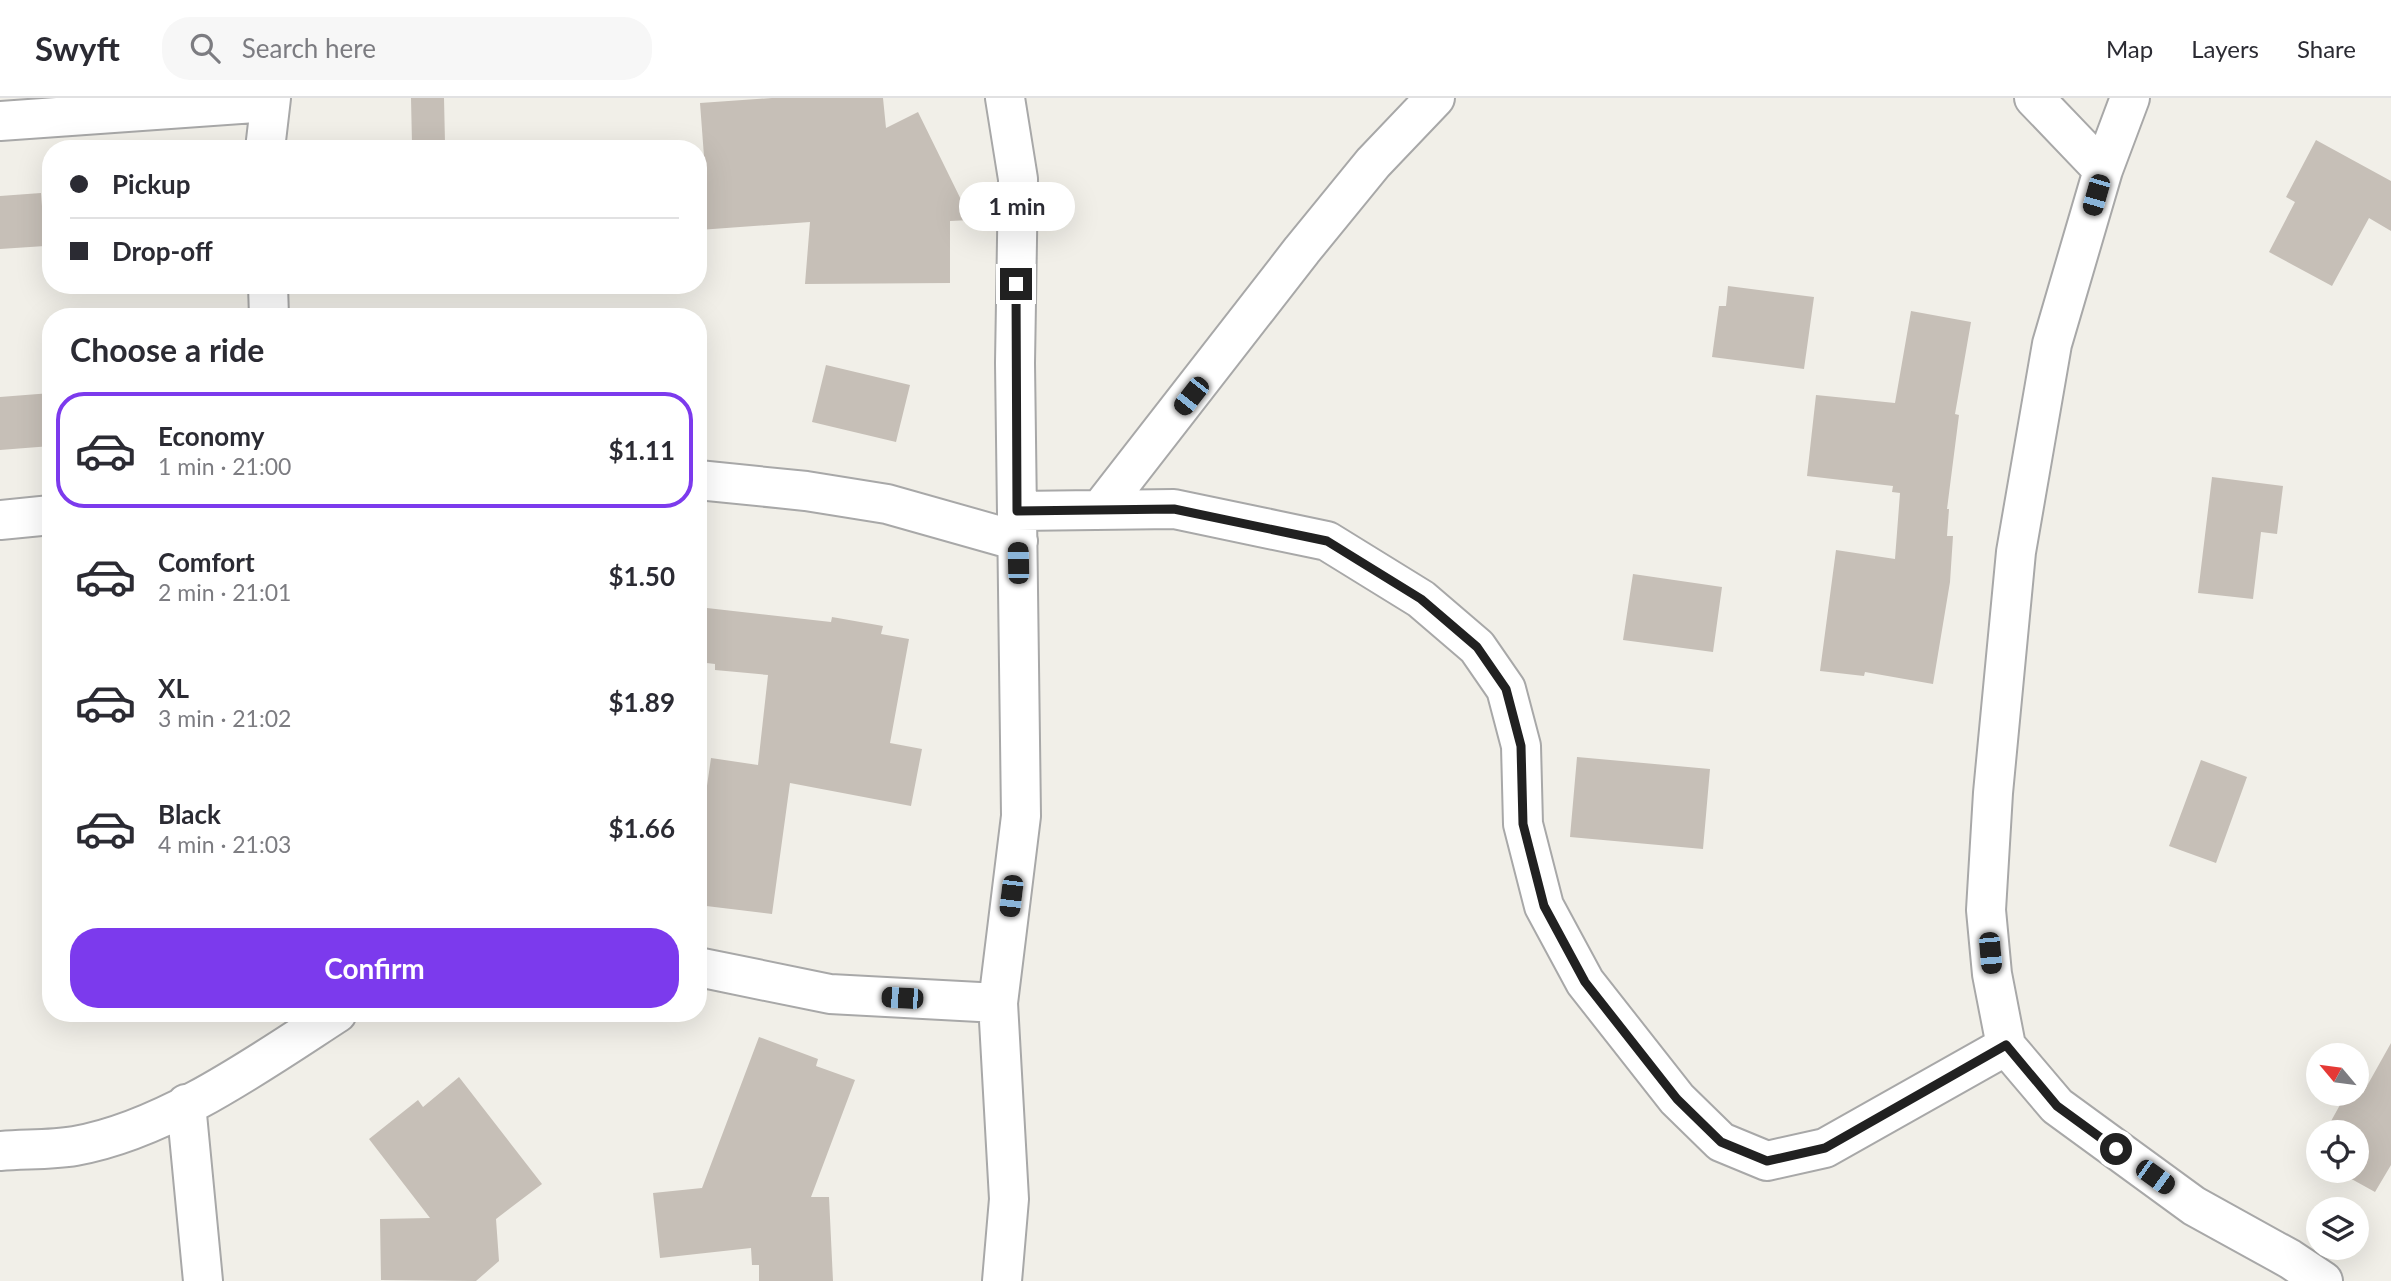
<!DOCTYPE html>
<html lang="en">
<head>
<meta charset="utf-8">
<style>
	:root { --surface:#fff; --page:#f7f7f7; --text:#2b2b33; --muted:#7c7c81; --line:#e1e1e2; --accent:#7c3aed }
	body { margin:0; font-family:Lato,sans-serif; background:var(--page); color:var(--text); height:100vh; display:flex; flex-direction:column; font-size:26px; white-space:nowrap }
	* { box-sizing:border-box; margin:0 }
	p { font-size:23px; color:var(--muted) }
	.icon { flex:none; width:38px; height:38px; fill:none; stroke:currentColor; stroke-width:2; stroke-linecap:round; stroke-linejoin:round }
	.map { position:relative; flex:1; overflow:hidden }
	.side { position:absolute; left:42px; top:210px; width:665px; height:714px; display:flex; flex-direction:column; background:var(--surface); border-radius:28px; box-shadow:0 7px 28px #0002 }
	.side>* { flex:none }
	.hud { position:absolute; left:42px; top:42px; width:665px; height:154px; border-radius:28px; box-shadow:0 7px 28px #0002; display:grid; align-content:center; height:154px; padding:0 28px; background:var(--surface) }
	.needle { width:46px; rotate:299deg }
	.tools { position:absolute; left:2306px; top:945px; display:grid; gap:14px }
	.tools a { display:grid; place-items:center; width:63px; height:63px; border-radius:50%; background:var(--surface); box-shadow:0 7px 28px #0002; font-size:35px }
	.end { position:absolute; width:32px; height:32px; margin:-16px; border:9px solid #212121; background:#fff; box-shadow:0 0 0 4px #fff }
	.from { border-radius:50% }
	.bubble { position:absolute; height:49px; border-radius:24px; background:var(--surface); box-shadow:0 7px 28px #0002; font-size:23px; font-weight:700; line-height:49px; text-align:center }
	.car { position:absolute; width:21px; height:42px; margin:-21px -10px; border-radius:9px; box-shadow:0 0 5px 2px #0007; background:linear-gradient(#222 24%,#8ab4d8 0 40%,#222 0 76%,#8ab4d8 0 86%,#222 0) }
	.hud b { display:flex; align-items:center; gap:24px; height:66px; font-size:26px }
	.hud b+b { border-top:2px solid var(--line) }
	.hud i { width:18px; height:18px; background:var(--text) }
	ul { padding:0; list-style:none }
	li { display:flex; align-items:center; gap:21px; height:116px; margin:0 14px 10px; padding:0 14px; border:4px solid transparent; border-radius:28px }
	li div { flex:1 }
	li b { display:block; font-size:26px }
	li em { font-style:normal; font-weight:700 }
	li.on { border-color:var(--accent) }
	li>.icon { width:63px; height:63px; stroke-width:1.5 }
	h2 { padding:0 28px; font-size:32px; line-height:84px }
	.button { display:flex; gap:14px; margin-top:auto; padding:14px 28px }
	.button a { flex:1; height:80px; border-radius:28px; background:var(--accent); color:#fff; font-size:28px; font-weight:700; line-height:80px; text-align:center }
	header { display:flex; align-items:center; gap:42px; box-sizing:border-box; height:98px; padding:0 35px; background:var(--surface); border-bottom:2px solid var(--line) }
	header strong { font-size:33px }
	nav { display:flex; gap:38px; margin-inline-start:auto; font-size:24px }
	.search { width:490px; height:63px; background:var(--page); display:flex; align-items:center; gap:18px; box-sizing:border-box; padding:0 24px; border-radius:28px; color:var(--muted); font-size:26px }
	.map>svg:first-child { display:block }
</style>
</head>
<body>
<header>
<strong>Swyft</strong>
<div class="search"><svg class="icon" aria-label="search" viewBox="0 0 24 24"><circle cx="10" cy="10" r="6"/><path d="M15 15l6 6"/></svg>Search here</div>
<nav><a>Map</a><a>Layers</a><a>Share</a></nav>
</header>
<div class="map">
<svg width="2391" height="1183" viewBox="0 0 2391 1183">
	<rect width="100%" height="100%" fill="#f1efe8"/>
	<path fill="#c6bfb7" d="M411,0H444L445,45L412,46Z
		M772,0H883L886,30L918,14L971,122L950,123V185L805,186L810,124L699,132L698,86L706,85L700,5Z
		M2316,42L2391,83V133L2369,120L2332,188L2269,154L2295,104L2286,99Z
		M41,95L45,148L0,151V98Z
		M1728,188L1814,199L1804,271L1712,259L1719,208H1726Z
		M1911,213L1971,224L1955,316L1959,317L1947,411H1949L1947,438H1953L1950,484L1933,586L1865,574L1864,578L1820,573L1836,452L1895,461L1900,395L1892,394L1893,388L1807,378L1816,297L1895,305Z
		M826,267L910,287L896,344L812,324Z
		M51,295V348L0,352V299Z
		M2212,379L2283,388L2277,436L2261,434L2253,501L2198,495Z
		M1633,476L1722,489L1713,554L1623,542Z
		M698,509L831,524L832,519L883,528L881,536L909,541L890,645L922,651L911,708L790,685L772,816L698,807V750L711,660L758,667L768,577L715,572V566L698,564Z
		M1577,659L1710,671L1703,751L1570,739Z
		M2201,662L2247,679L2216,765L2169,748Z
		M759,939L818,961L816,968L855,982L811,1099H829L833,1183H759V1167H752L751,1150L660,1160L653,1095L702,1090Z
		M2391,945V1067L2375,1094L2337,1073H2357V1034H2325L2346,996H2357V992L2363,995Z
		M459,979L542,1086L496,1121L499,1163L476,1183L381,1182L380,1121L430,1120L369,1041L418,1002L423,1009Z"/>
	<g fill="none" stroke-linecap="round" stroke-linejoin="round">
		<defs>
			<path id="minor" d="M2034,0L2103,72
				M2130,0L2103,72L2052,246L2016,454L1993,695L1986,812L1992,876L2006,948L2057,1008L2194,1108L2290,1161L2323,1183
				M0,23L270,4
				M265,51L271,0
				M268,187L269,219
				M698,382L806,393L887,406L1018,443
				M1100,412L1302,152L1373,65L1435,0
				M1017,413L1174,411L1327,443L1421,501L1477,549L1506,591L1521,648L1523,726L1544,808L1585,884L1677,1001L1721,1044L1767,1063L1825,1050L2006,948
				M0,422L51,417
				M698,869L830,896L998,905
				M186,1006L203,1183
				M0,1053C25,1051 51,1052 75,1048C166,1032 260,965 337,915
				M1002,1183L1009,1101L998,905L1021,718L1015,265L1018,81L1005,0"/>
		</defs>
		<use href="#minor" stroke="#a8a8a8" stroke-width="42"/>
		<use href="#minor" stroke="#fff" stroke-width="38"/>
	</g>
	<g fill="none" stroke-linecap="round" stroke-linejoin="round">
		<path stroke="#212121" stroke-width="9" d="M1016,186L1017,413L1174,411L1327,443L1421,501L1477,549L1506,591L1521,648L1523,726L1544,808L1585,884L1677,1001L1721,1044L1767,1063L1825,1050L2006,947L2057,1008L2116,1051"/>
	</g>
</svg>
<div class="tools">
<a><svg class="needle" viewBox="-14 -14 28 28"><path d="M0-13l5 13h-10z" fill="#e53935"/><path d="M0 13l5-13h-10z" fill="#7c7c81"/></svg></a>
<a><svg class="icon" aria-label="locate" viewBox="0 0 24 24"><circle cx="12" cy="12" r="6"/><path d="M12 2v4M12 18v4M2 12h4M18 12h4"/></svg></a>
<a><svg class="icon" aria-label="layers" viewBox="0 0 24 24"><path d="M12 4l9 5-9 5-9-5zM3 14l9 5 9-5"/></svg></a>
</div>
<i class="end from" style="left:2116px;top:1051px"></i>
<i class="end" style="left:1016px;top:186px"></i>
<div class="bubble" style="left:959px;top:84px;width:116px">1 min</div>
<i class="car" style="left:2096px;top:97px;rotate:196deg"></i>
<i class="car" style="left:1191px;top:298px;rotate:218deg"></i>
<i class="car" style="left:1018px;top:465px;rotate:359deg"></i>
<i class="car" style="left:1011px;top:798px;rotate:187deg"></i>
<i class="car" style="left:1990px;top:855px;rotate:175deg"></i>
<i class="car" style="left:902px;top:900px;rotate:273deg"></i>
<i class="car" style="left:2155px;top:1079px;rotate:126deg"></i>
<div class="hud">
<b><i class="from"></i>Pickup</b>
<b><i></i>Drop-off</b>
</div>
<section class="side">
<h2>Choose a ride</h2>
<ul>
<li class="on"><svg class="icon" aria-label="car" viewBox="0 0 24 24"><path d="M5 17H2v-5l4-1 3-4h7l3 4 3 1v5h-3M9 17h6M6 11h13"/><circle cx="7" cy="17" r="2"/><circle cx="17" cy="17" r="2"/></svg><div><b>Economy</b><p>1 min · 21:00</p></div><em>$1.11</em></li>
<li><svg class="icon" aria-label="car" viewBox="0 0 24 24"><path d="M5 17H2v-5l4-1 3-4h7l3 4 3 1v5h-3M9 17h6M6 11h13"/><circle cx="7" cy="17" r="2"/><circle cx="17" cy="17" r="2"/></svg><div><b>Comfort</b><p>2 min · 21:01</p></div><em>$1.50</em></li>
<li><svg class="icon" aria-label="car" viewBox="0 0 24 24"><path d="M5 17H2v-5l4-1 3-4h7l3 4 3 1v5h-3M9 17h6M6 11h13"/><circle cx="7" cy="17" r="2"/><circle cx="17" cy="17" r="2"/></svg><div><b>XL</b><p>3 min · 21:02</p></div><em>$1.89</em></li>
<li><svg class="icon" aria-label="car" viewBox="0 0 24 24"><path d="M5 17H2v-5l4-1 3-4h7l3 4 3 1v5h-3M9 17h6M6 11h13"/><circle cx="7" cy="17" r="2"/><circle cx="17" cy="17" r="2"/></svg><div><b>Black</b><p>4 min · 21:03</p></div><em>$1.66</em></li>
</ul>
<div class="button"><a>Confirm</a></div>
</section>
</div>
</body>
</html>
